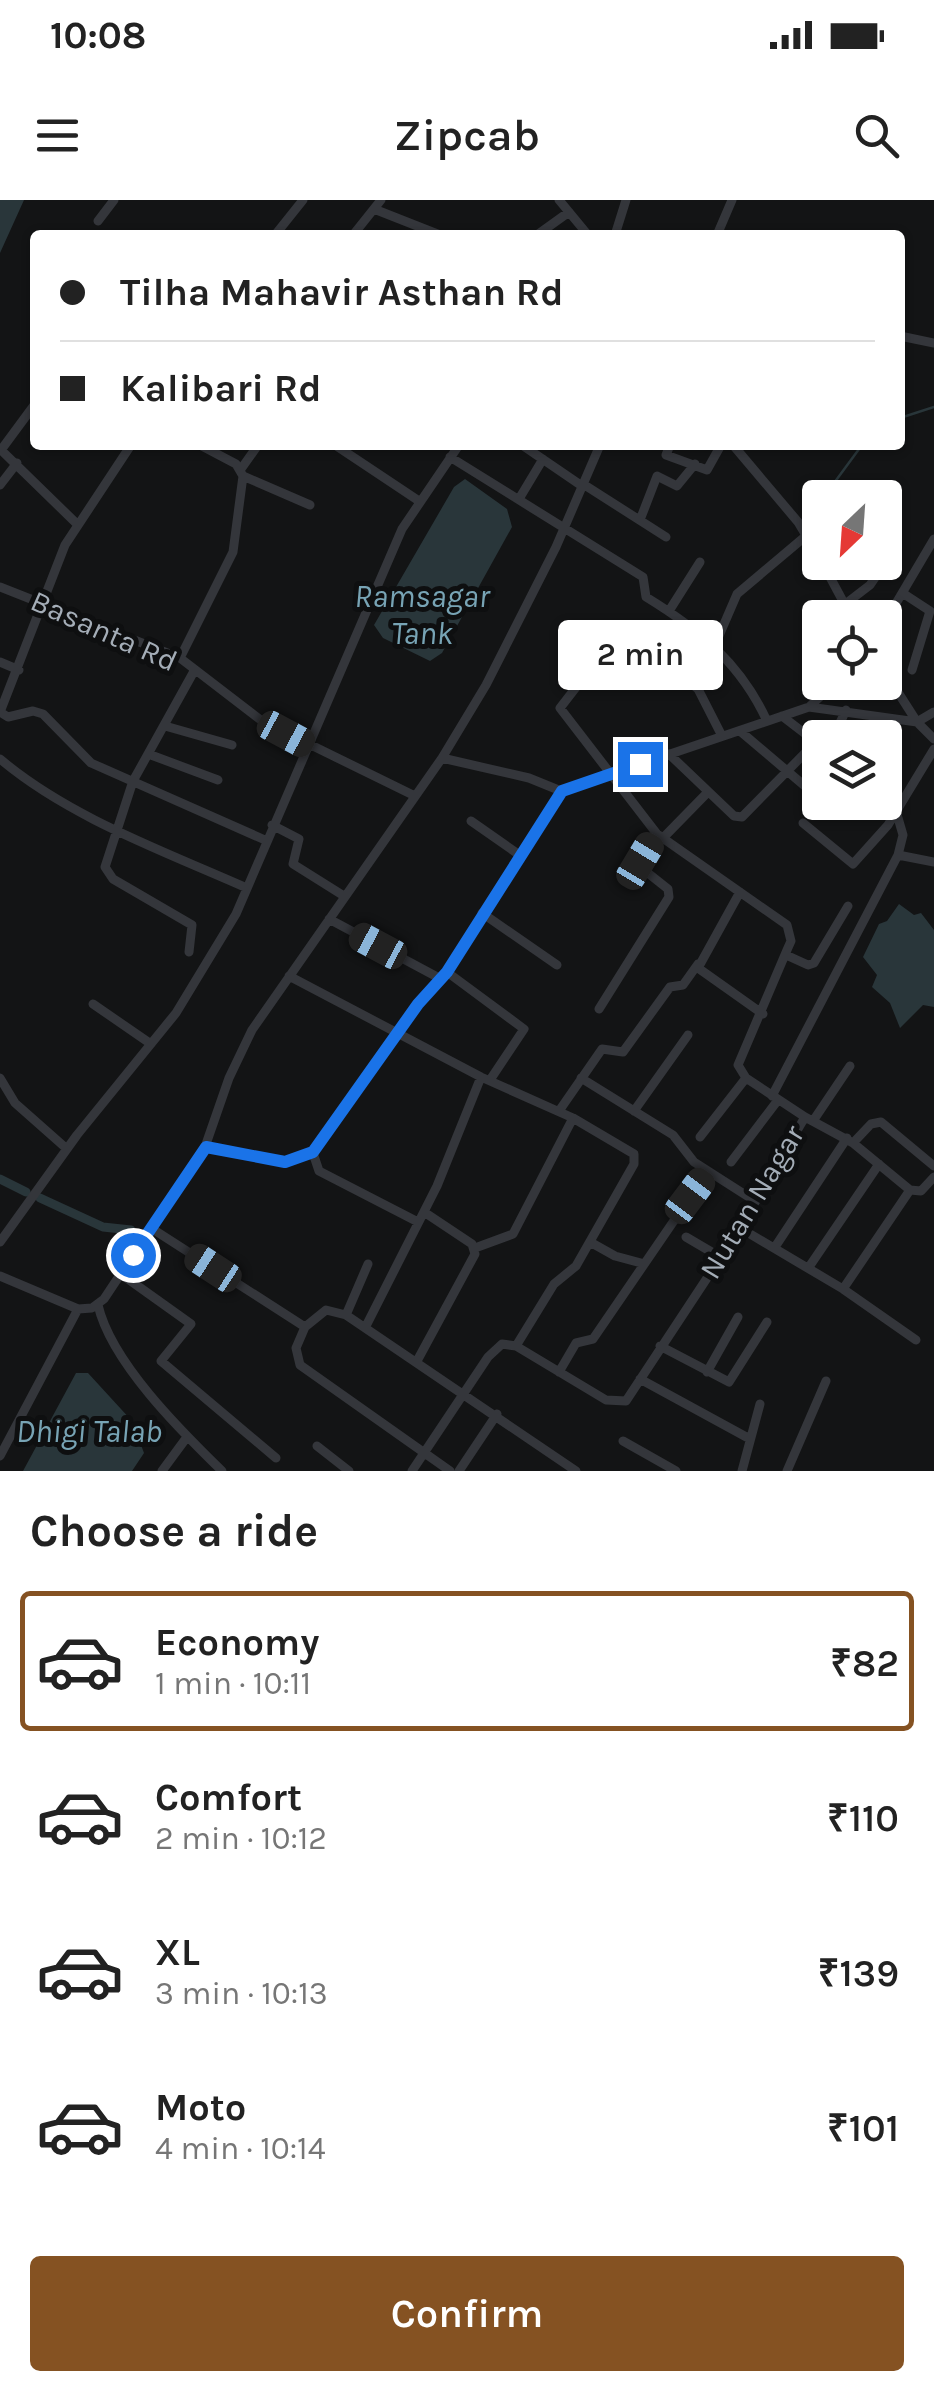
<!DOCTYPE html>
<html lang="en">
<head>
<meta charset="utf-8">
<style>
	:root { --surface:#fff; --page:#f6f6f6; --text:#222; --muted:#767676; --line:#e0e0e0; --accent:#855222 }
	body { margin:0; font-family:Karla,sans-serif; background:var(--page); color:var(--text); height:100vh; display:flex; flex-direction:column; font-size:38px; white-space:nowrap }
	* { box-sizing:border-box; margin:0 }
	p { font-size:32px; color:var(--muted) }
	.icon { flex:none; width:55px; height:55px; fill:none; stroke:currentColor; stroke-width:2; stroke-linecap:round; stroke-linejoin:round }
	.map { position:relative; height:1271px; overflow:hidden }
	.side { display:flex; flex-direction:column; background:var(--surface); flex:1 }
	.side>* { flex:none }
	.banner { position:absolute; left:30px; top:30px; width:875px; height:220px; border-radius:10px; box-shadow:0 2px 8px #0004; display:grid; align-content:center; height:220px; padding:0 30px; background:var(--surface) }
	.needle { width:65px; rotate:205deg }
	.tools { position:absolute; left:802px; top:280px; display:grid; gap:20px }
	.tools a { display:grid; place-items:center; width:100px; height:100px; border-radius:10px; background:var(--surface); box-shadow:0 2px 8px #0004; font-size:50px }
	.end { position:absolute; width:45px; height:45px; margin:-22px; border:12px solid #1a73e8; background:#fff; box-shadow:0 0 0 5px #fff }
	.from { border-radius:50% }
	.bubble { position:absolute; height:70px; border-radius:10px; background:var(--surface); box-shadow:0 2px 8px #0004; font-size:32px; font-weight:600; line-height:70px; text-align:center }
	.car { position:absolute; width:30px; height:60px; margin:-30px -15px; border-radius:12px; box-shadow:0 0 8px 2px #0007; background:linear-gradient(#222 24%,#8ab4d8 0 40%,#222 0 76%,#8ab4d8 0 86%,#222 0) }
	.banner b { display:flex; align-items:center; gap:35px; height:95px; font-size:38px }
	.banner b+b { border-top:2px solid var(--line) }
	.banner i { width:25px; height:25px; background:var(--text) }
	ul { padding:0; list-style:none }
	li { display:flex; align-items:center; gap:30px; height:140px; margin:0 20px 15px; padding:0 10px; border:5px solid transparent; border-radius:10px }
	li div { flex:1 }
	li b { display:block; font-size:38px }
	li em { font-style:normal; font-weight:600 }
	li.on { border-color:var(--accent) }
	li>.icon { width:90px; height:90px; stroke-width:1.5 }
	h2 { padding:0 30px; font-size:45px; line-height:120px }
	.cta { display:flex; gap:20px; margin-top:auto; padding:20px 30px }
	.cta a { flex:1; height:115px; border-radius:10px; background:var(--accent); color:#fff; font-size:40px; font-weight:600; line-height:115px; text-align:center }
	.status { display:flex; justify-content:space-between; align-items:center; height:70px; padding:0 50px; background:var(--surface); direction:ltr }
	.status svg { height:28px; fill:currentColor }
	header { display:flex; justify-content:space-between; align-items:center; height:130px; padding:0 30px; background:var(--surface); font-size:45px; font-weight:600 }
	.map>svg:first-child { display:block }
</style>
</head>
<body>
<div class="status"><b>10:08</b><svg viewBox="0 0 49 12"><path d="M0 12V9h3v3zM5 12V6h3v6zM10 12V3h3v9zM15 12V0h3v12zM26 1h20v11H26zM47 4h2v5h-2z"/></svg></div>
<header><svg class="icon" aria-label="menu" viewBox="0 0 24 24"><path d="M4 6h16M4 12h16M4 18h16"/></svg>Zipcab<svg class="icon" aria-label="search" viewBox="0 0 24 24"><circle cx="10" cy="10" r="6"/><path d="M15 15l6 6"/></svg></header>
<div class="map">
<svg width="934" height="1271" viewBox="0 0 934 1271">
	<rect width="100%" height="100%" fill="#131415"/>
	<path fill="#29363a" d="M0,0H24L0,53Z
		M465,279L507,309L512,327L442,453L430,461L383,438L374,425L454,287Z
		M899,704L914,715L921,713L934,730V807L923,805L900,828L890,803L872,787L877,775L863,757L879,724L887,721Z
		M76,1173H88L132,1221L144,1253L132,1271H23Z"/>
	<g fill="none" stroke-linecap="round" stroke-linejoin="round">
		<path stroke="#29363a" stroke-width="2.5" d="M900,218L934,207
			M823,298L862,245
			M804,323L820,301"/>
		<path stroke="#29363a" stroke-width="9" d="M0,979L26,992
			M40,998L103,1027L131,1030"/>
		<path stroke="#34363b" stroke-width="9" d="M559,0L588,35
			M374,9L440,35
			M98,21L114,0
			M275,35L303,0
			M353,35L381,0
			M537,35L569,12
			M615,35L626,0
			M717,35L732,0
			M900,136L934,143
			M131,245L65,345L0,512L8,517L33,511L43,514L91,563L265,640
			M200,245L236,264L243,276L310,305
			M335,245L419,301
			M522,245L582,286
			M670,245L666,255L707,270L721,245
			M733,245L798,322L820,359
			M0,249L77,324
			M1,250L35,204
			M450,257L643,377L646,397C700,430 741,464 767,521
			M241,269L258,245
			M583,284L666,337
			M0,285L17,263
			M519,299L543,259
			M640,320L657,276L677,286L695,264
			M822,362L852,418
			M0,387L180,458L262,521L415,596
			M904,394L930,411L912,470
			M844,405L870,385L885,363
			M669,411L700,362
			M885,422L934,339
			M715,445L737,394L807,335
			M180,458L233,352L243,276
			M0,462L19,470
			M885,472L917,522L934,539
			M809,507L917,522L934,512
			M165,526L232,545
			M740,531L806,587L813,589L820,584
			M833,538L846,510
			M669,554L734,616L742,617L812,546L808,536L782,516
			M151,555L218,580
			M442,558L529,578L561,591
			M0,559C70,618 164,651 247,688
			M471,621L521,656
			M803,623L853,664L888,625L934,549
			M272,625L299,639L293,664L344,696
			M663,638L708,592
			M898,655L934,662
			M740,692L698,768L763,814
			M482,713L557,765
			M329,719L441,779
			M189,752L192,725L113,679L105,667L133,581L193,473
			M786,755L808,765L814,763L848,706
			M447,772L524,829L490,880
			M289,776L481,877L573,918
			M93,804L151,844
			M599,809L669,697L668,689L639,666L657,634
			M0,878L15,903L67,949
			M581,878L673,935L694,962L755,1001
			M772,896L898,655L903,635L896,611
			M559,911L602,849L623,852L670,787L683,785L698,764
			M634,911L688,835
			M805,917L853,943L871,924L881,922L934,966
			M813,921L850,866
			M700,937L746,878
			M205,947L285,962L313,953L418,804L447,772L561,591L809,507L836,482
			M313,953L319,971L418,1022
			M731,962L778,900
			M910,990L921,991L934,977
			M151,1028L305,1127L296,1148L300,1165L450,1271
			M740,1028L843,1089L910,990L853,943
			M686,1037L720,1057
			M0,1042L77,935L176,813L236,714L402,329L459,245
			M590,1042L615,1056L641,1063
			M775,1047L847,938
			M475,1048L513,1034L573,918L634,954V964L576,1066L554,1084L516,1146
			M809,1067L879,964
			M121,1074L191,1124L161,1161L276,1258
			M0,1076L78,1109
			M843,1089L916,1140
			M98,1105C111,1162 181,1231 222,1271
			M78,1109L92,1108L104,1099L205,947L229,878L252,830L442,558L486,485L556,347L600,245
			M346,1115L368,1064
			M305,1127L326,1110L346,1115L576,1271
			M365,1128L437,986L481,877
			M660,1146L729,1182L767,1122
			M417,1161L475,1054L472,1044L424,1012
			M559,1172L576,1143L593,1139L708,971
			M707,1172L738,1117
			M640,1179L750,1239
			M623,1241L676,1271
			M317,1246L349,1271
			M0,1256L78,1109
			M162,1271L187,1237
			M412,1271L488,1157L502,1144L516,1146L606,1200L626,1201L740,1028L805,917L746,878L738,865L787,750L791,741L787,725L657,634L560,508L622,428L698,489L722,536
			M459,1271L497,1214
			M742,1271L760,1204
			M787,1271L826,1181"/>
	</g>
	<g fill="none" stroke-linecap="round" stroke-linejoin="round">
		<path stroke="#1a73e8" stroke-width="12" d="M133,1055L206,947L285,962L313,952L418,804L447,772L562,591L640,564"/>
	</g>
	<g text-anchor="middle" stroke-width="10" stroke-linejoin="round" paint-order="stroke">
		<g font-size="30" fill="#a4adb7" stroke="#0e0f10">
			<text transform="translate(104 431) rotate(24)" y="10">Basanta Rd</text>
			<text transform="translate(752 1002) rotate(-59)" y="10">Nutan Nagar</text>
		</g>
		<g font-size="32" font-style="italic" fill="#78a4b5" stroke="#0e0f10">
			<text x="422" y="407">Ramsagar<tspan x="422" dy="37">Tank</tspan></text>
			<text x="89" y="1242">Dhigi Talab</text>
		</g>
	</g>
</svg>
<div class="tools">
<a><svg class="needle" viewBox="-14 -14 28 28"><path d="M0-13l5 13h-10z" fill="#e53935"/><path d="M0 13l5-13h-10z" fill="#767676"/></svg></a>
<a><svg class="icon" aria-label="locate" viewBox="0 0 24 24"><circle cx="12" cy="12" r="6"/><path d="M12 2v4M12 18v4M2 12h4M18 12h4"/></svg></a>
<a><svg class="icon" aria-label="layers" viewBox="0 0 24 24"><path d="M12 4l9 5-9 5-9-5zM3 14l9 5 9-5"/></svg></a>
</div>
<i class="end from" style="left:133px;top:1055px"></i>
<i class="end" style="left:640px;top:564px"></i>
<div class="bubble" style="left:558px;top:420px;width:165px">2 min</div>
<i class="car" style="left:286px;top:534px;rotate:118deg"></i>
<i class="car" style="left:640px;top:661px;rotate:31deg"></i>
<i class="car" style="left:378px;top:746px;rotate:298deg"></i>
<i class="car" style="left:690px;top:996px;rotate:37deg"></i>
<i class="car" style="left:213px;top:1068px;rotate:303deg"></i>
<div class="banner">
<b><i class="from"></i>Tilha Mahavir Asthan Rd</b>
<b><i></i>Kalibari Rd</b>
</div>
</div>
<section class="side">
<h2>Choose a ride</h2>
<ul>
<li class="on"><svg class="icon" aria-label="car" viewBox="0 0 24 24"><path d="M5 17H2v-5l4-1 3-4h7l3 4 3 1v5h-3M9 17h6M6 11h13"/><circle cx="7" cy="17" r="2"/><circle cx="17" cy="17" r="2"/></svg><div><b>Economy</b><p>1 min · 10:11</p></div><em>₹82</em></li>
<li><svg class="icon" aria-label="car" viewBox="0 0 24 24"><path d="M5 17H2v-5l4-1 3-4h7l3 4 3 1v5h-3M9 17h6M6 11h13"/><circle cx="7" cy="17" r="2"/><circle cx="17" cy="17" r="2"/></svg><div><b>Comfort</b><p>2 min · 10:12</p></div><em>₹110</em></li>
<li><svg class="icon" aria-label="car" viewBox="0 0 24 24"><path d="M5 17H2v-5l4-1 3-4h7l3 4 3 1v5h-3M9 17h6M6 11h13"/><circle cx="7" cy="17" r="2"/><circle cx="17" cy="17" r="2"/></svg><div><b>XL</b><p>3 min · 10:13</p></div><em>₹139</em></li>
<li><svg class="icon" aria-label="car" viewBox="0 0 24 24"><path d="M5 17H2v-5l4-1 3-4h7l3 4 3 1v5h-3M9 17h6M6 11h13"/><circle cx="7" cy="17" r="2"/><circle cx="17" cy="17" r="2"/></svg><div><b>Moto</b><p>4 min · 10:14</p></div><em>₹101</em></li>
</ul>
<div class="cta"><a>Confirm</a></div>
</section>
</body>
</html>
